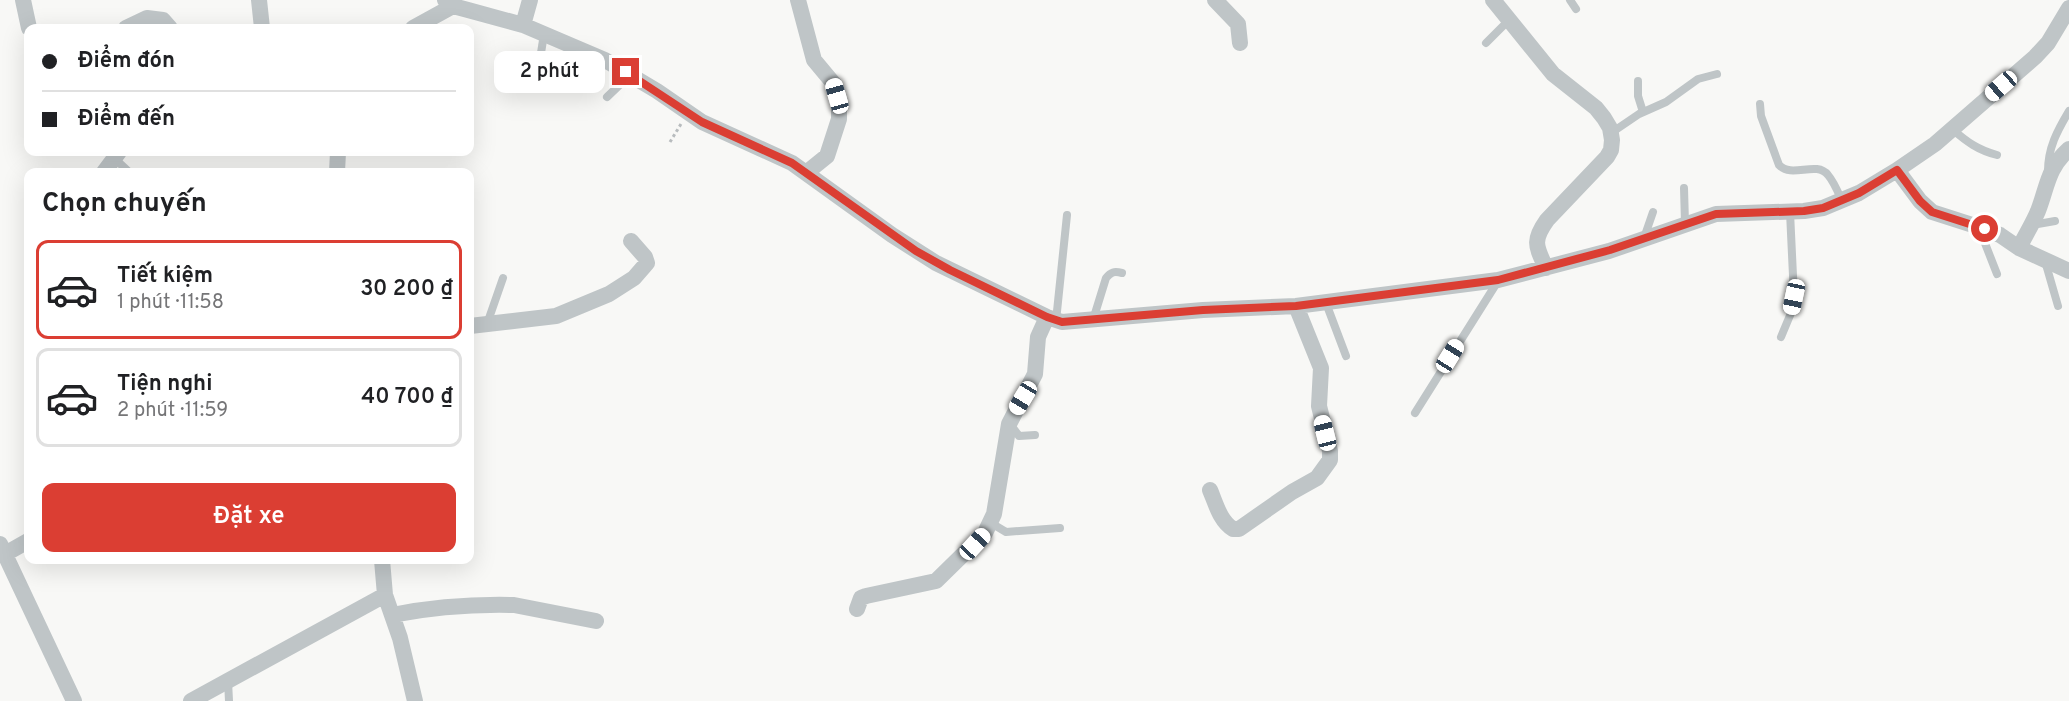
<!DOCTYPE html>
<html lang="vi">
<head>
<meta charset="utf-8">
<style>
	:root { --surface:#fff; --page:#f2f2f2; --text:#202124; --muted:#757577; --line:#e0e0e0; --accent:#db3e33 }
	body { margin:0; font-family:Overpass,sans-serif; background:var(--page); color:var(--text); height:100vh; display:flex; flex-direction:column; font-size:22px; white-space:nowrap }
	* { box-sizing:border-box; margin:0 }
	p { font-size:20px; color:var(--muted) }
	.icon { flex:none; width:33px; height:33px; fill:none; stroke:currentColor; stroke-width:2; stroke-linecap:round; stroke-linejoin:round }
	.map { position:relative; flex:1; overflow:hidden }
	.sheet { position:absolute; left:24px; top:168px; width:450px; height:396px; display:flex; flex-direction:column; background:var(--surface); border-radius:12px; box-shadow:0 6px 24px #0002 }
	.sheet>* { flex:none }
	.banner { position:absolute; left:24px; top:24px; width:450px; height:132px; border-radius:12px; box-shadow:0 6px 24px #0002; display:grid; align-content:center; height:132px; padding:0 18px; background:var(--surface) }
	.end { position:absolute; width:27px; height:27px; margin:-14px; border:8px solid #db3e33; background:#fff; box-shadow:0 0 0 3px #fff }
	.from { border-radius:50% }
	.bubble { position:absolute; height:42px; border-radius:12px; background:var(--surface); box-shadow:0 6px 24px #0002; font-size:20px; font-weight:600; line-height:42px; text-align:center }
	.car { position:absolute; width:18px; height:36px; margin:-18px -9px; border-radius:8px; box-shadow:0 0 4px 2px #0007; background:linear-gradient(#fff 24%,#345 0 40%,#fff 0 76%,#345 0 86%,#fff 0) }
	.banner b { display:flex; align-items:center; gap:21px; height:57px; font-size:22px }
	.banner b+b { border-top:2px solid var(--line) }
	.banner i { width:15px; height:15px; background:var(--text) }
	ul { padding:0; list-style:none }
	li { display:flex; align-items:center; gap:18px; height:99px; margin:0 12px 9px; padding:0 6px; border:3px solid var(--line); border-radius:12px }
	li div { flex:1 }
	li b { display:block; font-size:22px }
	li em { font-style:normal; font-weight:600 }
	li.current { border-color:var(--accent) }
	li>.icon { width:54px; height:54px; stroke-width:1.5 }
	h2 { padding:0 18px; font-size:27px; line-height:72px }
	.action { display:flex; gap:12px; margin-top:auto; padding:12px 18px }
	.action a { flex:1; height:69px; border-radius:12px; background:var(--accent); color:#fff; font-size:24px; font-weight:600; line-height:69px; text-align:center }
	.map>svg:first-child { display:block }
</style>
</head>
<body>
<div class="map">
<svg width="2069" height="701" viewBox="0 0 2069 701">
	<rect width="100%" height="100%" fill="#f8f8f6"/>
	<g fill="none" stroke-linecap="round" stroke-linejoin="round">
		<path stroke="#b8bcbe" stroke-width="3" stroke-dasharray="3 3" stroke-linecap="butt" d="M670,142L681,124"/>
		<path stroke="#bfc5c7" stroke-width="8" d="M1570,0L1576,9
			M1486,43L1509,20
			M537,78L544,34
			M1638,81V96L1643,112
			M607,97L630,75
			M1760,104L1761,116L1779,165C1792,179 1816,160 1828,175C1834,182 1838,192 1842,201
			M1952,129C1967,142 1978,150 1997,155
			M1611,133L1639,114L1666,102L1698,79L1717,74
			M114,158L129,172
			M2048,171C2048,148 2057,131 2069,111
			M1684,188L1685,223
			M2032,225L2055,221
			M1979,228L1997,274
			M1644,238L1653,212
			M2045,261L2058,306
			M1326,303L1346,356
			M1093,320L1106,278C1111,272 1114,271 1122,273
			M1056,321L1067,215
			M487,324L503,278
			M1781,337L1791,313L1794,297L1790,212
			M1415,413L1498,281
			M1010,424L1019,436L1035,435
			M991,523L1006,532L1060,528
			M228,681L229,701"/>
		<path stroke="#bfc5c7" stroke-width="16" d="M23,0L29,28
			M259,0L262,28
			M445,0L453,6L468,10L523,25L605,60L657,91L702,122L792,163L892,235L936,263L1047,317L1062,322L1203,310L1296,306L1498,280L1609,251L1716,214L1804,211L1823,208L1859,193L1897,170
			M798,0L814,60L834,84L839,108V119L827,156L806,173
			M1215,0L1238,24L1240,43
			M1493,0L1553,74L1596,108L1604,118L1610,128L1612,140L1611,150L1607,157L1547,220C1532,241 1536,246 1546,268
			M2069,8L2048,43L2035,57L1935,144L1897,170L1920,201L1932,212L1985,229L2000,235L2019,248L2069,271
			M523,25L530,0
			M126,28L147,18L163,20L170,28
			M413,28L453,6
			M104,172L119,152
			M337,172L338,152
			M2019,248C2025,236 2033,223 2038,211C2048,185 2047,169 2069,149
			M470,326L556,316L609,294L634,278L647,263L645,257L631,241
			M1210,490C1216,504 1220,521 1233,529H1239L1292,492L1317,478L1330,460V451L1319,406L1321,368L1296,306
			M0,544L74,701
			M5,554L28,541
			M382,560L385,595L400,638L415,701
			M857,609L861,598L866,596L936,581L985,533L994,514L1009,424L1035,374L1038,337L1047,317
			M392,615C433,607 473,604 514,605L596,621
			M191,701L385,595"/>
	</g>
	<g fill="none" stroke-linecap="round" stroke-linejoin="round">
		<path stroke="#db3e33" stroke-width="8" d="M626,72L702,122L792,163L916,251L950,270L1047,317L1062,322L1203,310L1296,306L1498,280L1610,250L1716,214L1804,211L1823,208L1859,193L1897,170L1920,201L1932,212L1985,229"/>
	</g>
</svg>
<i class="end from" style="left:1985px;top:229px"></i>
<i class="end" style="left:626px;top:72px"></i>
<div class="bubble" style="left:494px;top:51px;width:111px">2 phút</div>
<i class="car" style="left:2001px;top:86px;rotate:229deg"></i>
<i class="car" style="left:837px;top:96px;rotate:344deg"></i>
<i class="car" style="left:1794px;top:297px;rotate:192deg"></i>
<i class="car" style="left:1450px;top:356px;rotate:32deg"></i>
<i class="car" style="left:1023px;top:398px;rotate:211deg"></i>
<i class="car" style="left:1325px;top:433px;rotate:346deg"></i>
<i class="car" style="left:975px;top:544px;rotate:43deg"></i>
<div class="banner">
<b><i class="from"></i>Điểm đón</b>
<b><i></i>Điểm đến</b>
</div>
<section class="sheet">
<h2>Chọn chuyến</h2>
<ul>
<li class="current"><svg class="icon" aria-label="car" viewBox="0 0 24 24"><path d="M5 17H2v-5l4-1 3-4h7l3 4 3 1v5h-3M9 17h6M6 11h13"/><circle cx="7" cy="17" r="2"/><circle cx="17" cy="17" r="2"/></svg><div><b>Tiết kiệm</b><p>1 phút · 11:58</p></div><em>30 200 ₫</em></li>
<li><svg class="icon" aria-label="car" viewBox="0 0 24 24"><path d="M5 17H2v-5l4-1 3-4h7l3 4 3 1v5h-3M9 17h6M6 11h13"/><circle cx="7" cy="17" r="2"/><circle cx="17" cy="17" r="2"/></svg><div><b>Tiện nghi</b><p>2 phút · 11:59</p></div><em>40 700 ₫</em></li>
</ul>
<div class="action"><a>Đặt xe</a></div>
</section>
</div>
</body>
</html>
